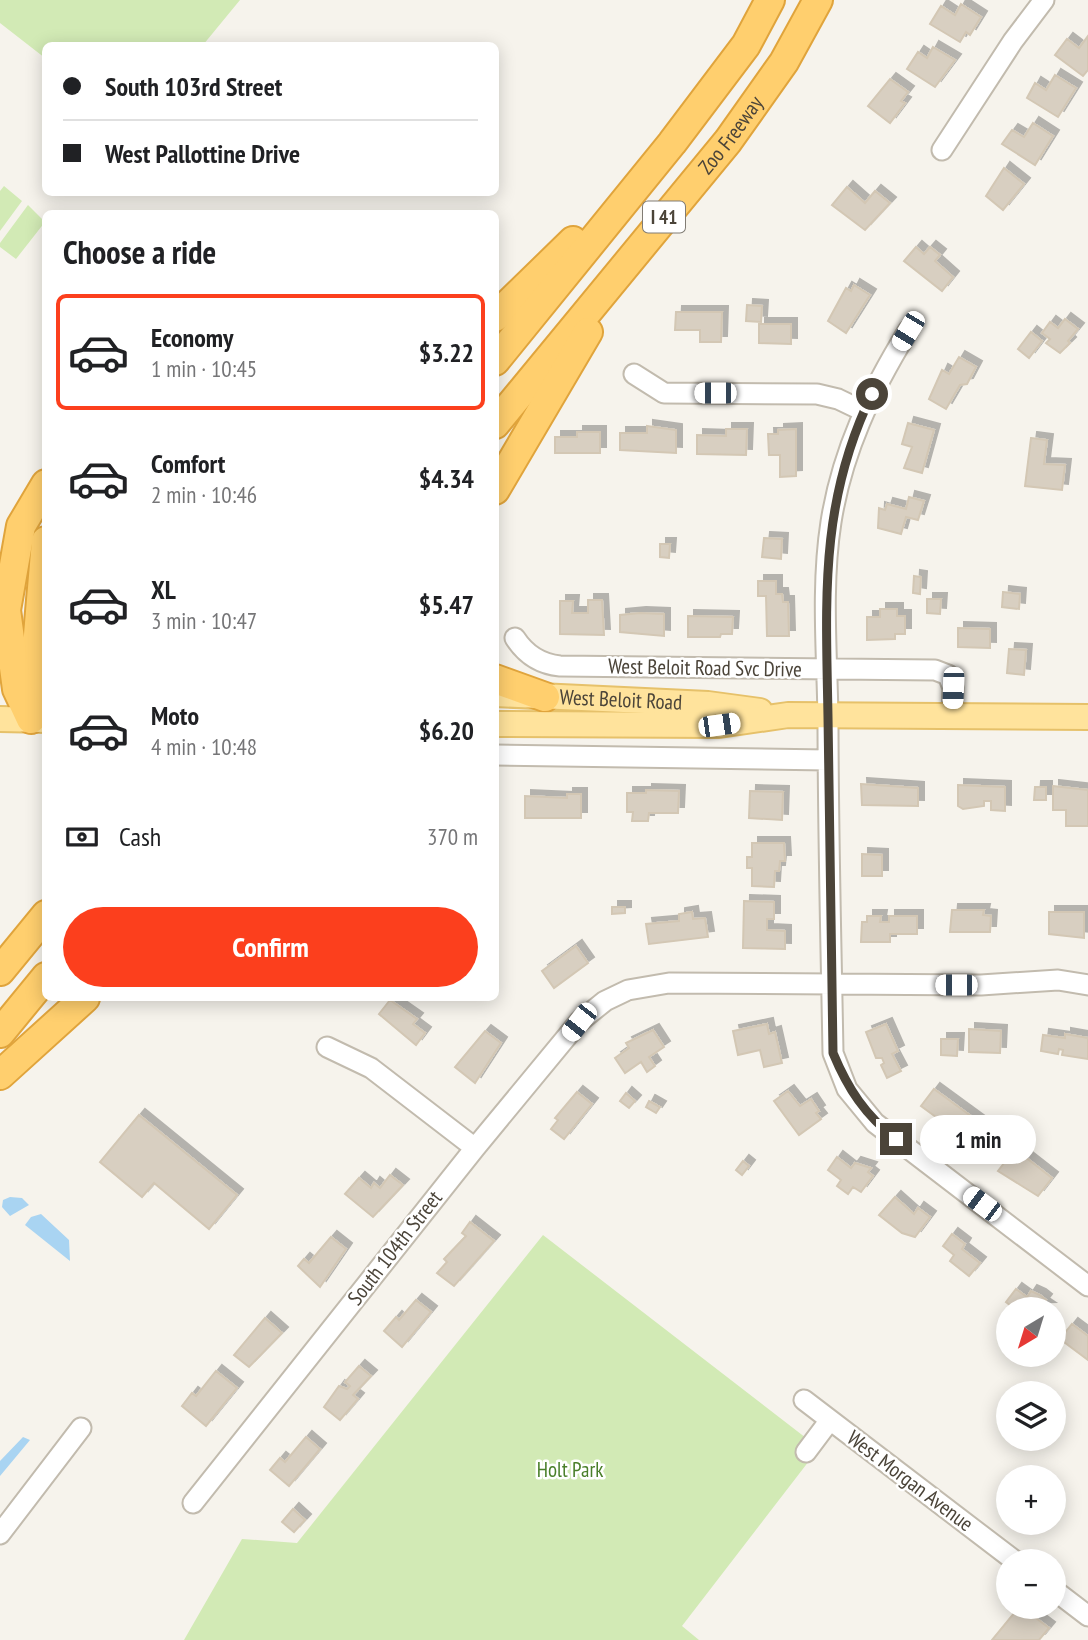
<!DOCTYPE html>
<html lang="en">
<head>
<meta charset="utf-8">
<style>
	:root { --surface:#fff; --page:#f2f2f2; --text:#202124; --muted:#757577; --line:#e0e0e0; --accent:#fc3f1d }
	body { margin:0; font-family:"PT Sans Narrow",sans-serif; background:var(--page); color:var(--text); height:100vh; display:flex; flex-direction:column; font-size:26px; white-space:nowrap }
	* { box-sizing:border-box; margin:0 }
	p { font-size:23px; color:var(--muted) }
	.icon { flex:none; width:38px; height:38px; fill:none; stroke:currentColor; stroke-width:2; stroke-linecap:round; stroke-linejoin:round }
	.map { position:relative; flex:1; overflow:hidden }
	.panel { position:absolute; left:42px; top:210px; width:457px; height:791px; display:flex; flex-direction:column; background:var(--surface); border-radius:10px; box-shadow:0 4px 18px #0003 }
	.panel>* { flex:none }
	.banner { position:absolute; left:42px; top:42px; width:457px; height:154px; border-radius:10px; box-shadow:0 4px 18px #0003; display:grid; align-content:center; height:154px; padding:0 21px; background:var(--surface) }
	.needle { width:46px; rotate:218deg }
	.tools { position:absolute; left:996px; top:1297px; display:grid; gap:14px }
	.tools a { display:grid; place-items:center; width:70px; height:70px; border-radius:50%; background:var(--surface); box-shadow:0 4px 18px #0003; font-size:35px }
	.end { position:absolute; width:32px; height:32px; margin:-16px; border:9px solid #4b4439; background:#fff; box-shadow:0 0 0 4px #fff }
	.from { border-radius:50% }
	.bubble { position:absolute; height:49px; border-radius:24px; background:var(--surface); box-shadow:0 4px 18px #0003; font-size:23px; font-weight:800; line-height:49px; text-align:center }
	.car { position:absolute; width:21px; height:42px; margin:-21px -10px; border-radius:9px; box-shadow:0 0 5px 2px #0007; background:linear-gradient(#fff 24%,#345 0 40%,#fff 0 76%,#345 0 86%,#fff 0) }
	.banner b { display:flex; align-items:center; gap:24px; height:66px; font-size:26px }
	.banner b+b { border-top:2px solid var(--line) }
	.banner i { width:18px; height:18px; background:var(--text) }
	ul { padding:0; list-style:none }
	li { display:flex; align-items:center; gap:21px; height:116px; margin:0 14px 10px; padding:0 7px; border:4px solid transparent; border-radius:10px }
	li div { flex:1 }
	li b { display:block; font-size:26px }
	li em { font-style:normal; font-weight:800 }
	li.current { border-color:var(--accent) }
	li>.icon { width:63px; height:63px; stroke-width:1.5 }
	h2 { padding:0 21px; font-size:32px; line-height:84px }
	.pay { display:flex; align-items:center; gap:18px; height:77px; padding:0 21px; font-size:26px }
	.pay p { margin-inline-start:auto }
	.action { display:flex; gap:14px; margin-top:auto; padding:14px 21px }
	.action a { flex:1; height:80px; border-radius:42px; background:var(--accent); color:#fff; font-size:28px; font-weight:800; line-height:80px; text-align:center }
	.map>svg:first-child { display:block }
</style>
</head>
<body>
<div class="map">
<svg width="1088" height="1640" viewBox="0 0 1088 1640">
	<defs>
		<filter id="shadow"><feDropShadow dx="6" dy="-6" stdDeviation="0" flood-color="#0004"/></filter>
	</defs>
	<rect width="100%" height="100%" fill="#f6f3ec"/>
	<path fill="#d2eab5" d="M0,0H240L203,45L46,46L45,58L0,23Z
		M4,186L22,201L0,231V191Z
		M28,205L45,222L16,259L0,247V243Z
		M543,1235L819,1448L682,1626L699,1640H184L242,1539L297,1543Z"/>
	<path fill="#a9d4f2" d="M10,1197L22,1198L29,1205L10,1216L2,1207L3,1200Z
		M41,1214L69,1240L70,1261L25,1225L31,1217Z
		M23,1437L30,1440L0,1476V1461Z"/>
	<path fill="#d8cfc1" stroke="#d3c7b4" stroke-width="2" filter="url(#shadow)" d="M961,4L981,17L970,35L966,32L960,42L930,24L941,6L955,15Z
		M1088,36V70L1083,76L1055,55L1067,39L1079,48Z
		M933,47L955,60L935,87L907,69L918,52L927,58Z
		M1055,75L1076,88L1058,117L1027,98L1035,83L1046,90Z
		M890,79L908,92L901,101L905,103L890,123L868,106Z
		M1033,123L1053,136L1035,165L1002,144L1012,130L1024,137Z
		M1004,168L1024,184L1003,210L986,196Z
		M847,187L865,203L875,191L890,203L865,230L832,205Z
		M916,247L924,254L930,247L940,255L935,261L953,277L942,291L904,261Z
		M854,285L870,295L846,333L828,321L846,288L851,291Z
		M747,305L762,306L761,322L746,321Z
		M676,312H722L721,342H700V330H675Z
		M1065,319L1078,329L1068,341L1070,343L1060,353L1046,343L1050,339L1042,333L1050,322L1058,328Z
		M759,324H791V344L759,343Z
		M1031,332L1042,341L1029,358L1018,349Z
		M959,357L976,367L967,384L960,385L946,409L929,399L942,370L949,374Z
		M908,423L934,430L922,473L904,468L912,447L902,444Z
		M647,426L676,430V453L620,450V433H647Z
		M726,429H747L746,455L697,454V435L726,436Z
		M796,429V476L780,477V455H769L768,434H778V430Z
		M577,432H600V453H555V437H577Z
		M1031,438L1047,440L1044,464L1065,465L1062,490L1025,486Z
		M909,497L924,501L918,520L906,517L901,534L878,528L879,508L885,510L887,504L906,509Z
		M764,538L782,539L781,559L762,557Z
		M660,544H670L669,558L660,557Z
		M914,576L921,577L920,594L913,593Z
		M758,581H776V594H782L783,602H788L789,636H767L766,596H758Z
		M1003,592L1020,594L1019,609L1002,607Z
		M927,599H941L940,614L927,613Z
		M588,600H602L604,635L560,634V601H573L572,613H588Z
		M880,609H897V616H905V634H895V639L867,640V617H880Z
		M640,613L664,614V636L620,632V615Z
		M688,616L733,617L732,634H721L720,637H688Z
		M958,628L990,629V648L958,647Z
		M1009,649L1026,650L1024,675L1007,673Z
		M861,784L918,788V806L862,805Z
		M958,785L1005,787V811L991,810V801H984V806L963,809L958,806Z
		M1053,786L1088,790V826H1066V810H1053Z
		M1035,787H1046V800H1034Z
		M646,790L679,791L678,813H649L648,821H632L633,812H627V793H646Z
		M750,791L783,792L782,820L749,818Z
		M567,794H581V818H525V796L567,798Z
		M752,843H784L785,861H780L779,871H775L774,887L752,886V868H747V857H752Z
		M862,854L882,855V876H862Z
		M744,901L774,902V919H767V930L785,931V949L743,948Z
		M612,907H625V913L612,914Z
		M952,910H984L983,915L991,916L990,932H950Z
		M692,912L693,919L705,918L708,937L649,944L646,924L679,921V914Z
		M1049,912H1084V938L1049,934Z
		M867,916H881L880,922H889V916H917V934H890V942H861L862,922H867Z
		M576,946L588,963L554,988L542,971Z
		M390,1000L417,1019L413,1024L425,1033L416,1045L379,1014Z
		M767,1024L769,1034L775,1032L782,1063L764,1067L760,1050L738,1055L733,1031Z
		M886,1024L898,1051L892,1054L901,1071L887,1078L881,1065L884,1063L882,1058H876L866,1032Z
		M969,1029L1001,1031L1000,1053L969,1052Z
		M653,1030L664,1047L649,1057L655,1066L647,1072L641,1062L625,1073L615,1058L629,1048L626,1043Z
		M485,1031L501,1043L475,1083L455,1067Z
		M1065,1034L1088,1038V1059L1062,1055L1063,1050L1059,1049L1058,1054L1041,1051L1043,1035L1065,1038Z
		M941,1039H958L957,1056L941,1055Z
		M934,1089L979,1122L966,1139L921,1106Z
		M788,1091L800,1106L811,1099L819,1111L816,1113L821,1119L799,1135L774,1101Z
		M577,1092L592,1104L564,1139L551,1129L558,1120L555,1118Z
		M626,1093L635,1101L629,1108L620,1101Z
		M649,1101L660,1107L656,1113L646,1107Z
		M139,1115L237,1195L209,1229L154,1183L142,1197L100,1162Z
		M1015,1149L1052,1178L1038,1196L998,1171Z
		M837,1157L851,1168L855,1163L871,1168L868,1172L873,1176L861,1192L853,1187L848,1194L837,1186L841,1180L828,1170Z
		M743,1161L749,1166L742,1175L736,1170Z
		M390,1175L403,1185L373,1217L345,1194L359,1178L371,1188L374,1183L380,1188Z
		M895,1197L914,1214L918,1208L930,1217L915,1237L902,1233L879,1215Z
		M470,1222L494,1241L454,1286L437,1273L447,1262L444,1259L466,1236L462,1233Z
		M952,1234L965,1244L962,1249L980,1263L969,1276L950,1261L954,1255L943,1246Z
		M331,1237L346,1249L320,1287L298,1266L304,1259L309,1263Z
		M1016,1289L1027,1297L1031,1291L1040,1295L1046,1300L1043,1304L1049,1308L1019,1309L1021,1301L1015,1309L1006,1302Z
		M416,1300L431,1312L402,1347L384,1331L396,1317L399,1320Z
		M265,1318L282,1333L249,1367L234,1355Z
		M1072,1324L1088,1336V1360L1060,1339Z
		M359,1366L371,1376L353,1395L358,1399L340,1420L324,1407L339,1386L347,1389L350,1386L345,1382Z
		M216,1371L237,1388L206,1426L182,1406L192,1393L196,1396Z
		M306,1437L320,1449L289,1486L270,1470L280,1458L285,1462Z
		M293,1509L305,1520L294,1532L282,1522Z
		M1020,1606L1049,1628L1039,1640H992Z"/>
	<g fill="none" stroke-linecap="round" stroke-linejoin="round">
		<defs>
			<path id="minor" d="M942,150L1013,41L1044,0
				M908,331C871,391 842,452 831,522C821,586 827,653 828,718C828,830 831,941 833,1053L847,1089L875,1123L1088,1286
				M634,374L664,393L817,394L838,399L863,411
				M515,638C526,655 540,664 560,666L935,670L948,675L953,688L952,716
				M495,755L828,760
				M327,1047L371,1068L475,1148
				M804,1400L1015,1561
				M806,1452L830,1420
				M193,1503L475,1148L579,1022L605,1001L628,990L669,983L981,985L1058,980L1088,985
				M0,1534L81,1428
				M1054,1590L1088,1616"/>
			<g id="major">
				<path id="s1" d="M495,694L708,704L760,711"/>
				<path d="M0,719L46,720"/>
				<path d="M495,724L719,725L788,715L1088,717"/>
			</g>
			<g id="highway">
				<path d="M495,317L573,241"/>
				<path d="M495,361L672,143L746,45L770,0"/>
				<path id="s2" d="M495,424L728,141L784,62L818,0"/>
				<path d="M495,490L588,332"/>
				<path d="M495,679L545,697"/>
				<path d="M32,706L46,541"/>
				<path d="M31,719L17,689L6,610L21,526L46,484"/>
				<path d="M0,971L46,915"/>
				<path d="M0,1033L46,977"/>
				<path d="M0,1075L85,998"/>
			</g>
		</defs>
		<use href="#minor" stroke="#c2bbae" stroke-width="23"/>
		<use href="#major" stroke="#e6c16a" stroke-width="28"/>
		<use href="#highway" stroke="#e0a43c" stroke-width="32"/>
		<use href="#minor" stroke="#fff" stroke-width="19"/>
		<use href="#major" stroke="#ffe39c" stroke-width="24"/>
		<use href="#highway" stroke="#ffcf6e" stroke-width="28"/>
	</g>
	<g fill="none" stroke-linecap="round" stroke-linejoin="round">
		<path stroke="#4b4439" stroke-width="9" d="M872,394C819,503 826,600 828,717C829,829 832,941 833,1053C848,1089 865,1115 896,1139"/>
	</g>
	<g text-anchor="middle" stroke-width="5" stroke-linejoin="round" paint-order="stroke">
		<rect fill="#fff" stroke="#817c74" stroke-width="2" x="643" y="201.5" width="42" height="31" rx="5"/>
		<g font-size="19" font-weight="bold" fill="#4b4439">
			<text x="664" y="224">I 41</text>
		</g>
		<g font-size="21" fill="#4b4439" stroke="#fff">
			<text dy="7" stroke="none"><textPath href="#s2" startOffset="373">Zoo Freeway</textPath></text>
			<text transform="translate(705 668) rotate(1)" y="7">West Beloit Road Svc Drive</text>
			<text dy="7" stroke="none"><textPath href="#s1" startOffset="126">West Beloit Road</textPath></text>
			<text transform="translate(395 1248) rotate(-52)" y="7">South 104th Street</text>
			<text transform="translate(910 1481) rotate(37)" y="7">West Morgan Avenue</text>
		</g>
		<g font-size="21" fill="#4a7f2a" stroke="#fff">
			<text x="570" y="1477">Holt Park</text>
		</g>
	</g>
</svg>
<div class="tools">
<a><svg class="needle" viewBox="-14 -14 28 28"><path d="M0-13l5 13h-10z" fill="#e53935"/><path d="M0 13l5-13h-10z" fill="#757577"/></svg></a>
<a><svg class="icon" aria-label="layers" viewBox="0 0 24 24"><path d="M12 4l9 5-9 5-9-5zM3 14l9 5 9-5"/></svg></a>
<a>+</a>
<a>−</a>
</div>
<i class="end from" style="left:872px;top:394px"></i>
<i class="end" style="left:896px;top:1139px"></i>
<div class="bubble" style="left:920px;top:1115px;width:116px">1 min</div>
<i class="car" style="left:908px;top:331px;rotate:211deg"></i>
<i class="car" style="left:715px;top:393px;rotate:270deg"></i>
<i class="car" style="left:953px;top:688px;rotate:182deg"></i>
<i class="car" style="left:719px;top:725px;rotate:82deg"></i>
<i class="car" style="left:956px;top:985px;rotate:270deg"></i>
<i class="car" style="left:579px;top:1022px;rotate:218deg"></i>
<i class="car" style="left:982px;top:1204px;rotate:307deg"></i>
<div class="banner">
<b><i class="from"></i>South 103rd Street</b>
<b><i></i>West Pallottine Drive</b>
</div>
<section class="panel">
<h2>Choose a ride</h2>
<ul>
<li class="current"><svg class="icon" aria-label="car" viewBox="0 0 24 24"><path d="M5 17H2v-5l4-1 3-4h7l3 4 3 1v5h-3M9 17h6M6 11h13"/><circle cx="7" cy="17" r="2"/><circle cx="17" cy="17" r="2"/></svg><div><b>Economy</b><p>1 min · 10:45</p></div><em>$3.22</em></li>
<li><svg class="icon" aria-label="car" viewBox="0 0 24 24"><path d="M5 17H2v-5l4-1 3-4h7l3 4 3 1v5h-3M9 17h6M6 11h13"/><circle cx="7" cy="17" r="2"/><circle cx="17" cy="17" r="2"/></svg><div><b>Comfort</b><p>2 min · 10:46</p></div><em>$4.34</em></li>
<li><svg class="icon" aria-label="car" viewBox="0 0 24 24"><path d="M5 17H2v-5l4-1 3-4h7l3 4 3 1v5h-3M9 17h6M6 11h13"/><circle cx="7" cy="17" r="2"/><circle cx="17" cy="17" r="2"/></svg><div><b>XL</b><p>3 min · 10:47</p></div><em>$5.47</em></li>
<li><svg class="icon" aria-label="car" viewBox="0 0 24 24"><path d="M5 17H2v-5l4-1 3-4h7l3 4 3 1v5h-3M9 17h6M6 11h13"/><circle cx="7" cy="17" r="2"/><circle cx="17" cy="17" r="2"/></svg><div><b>Moto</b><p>4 min · 10:48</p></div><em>$6.20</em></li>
</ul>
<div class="pay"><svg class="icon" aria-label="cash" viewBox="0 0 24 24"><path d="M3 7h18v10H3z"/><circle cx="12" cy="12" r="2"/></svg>Cash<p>370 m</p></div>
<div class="action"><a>Confirm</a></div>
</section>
</div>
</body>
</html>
